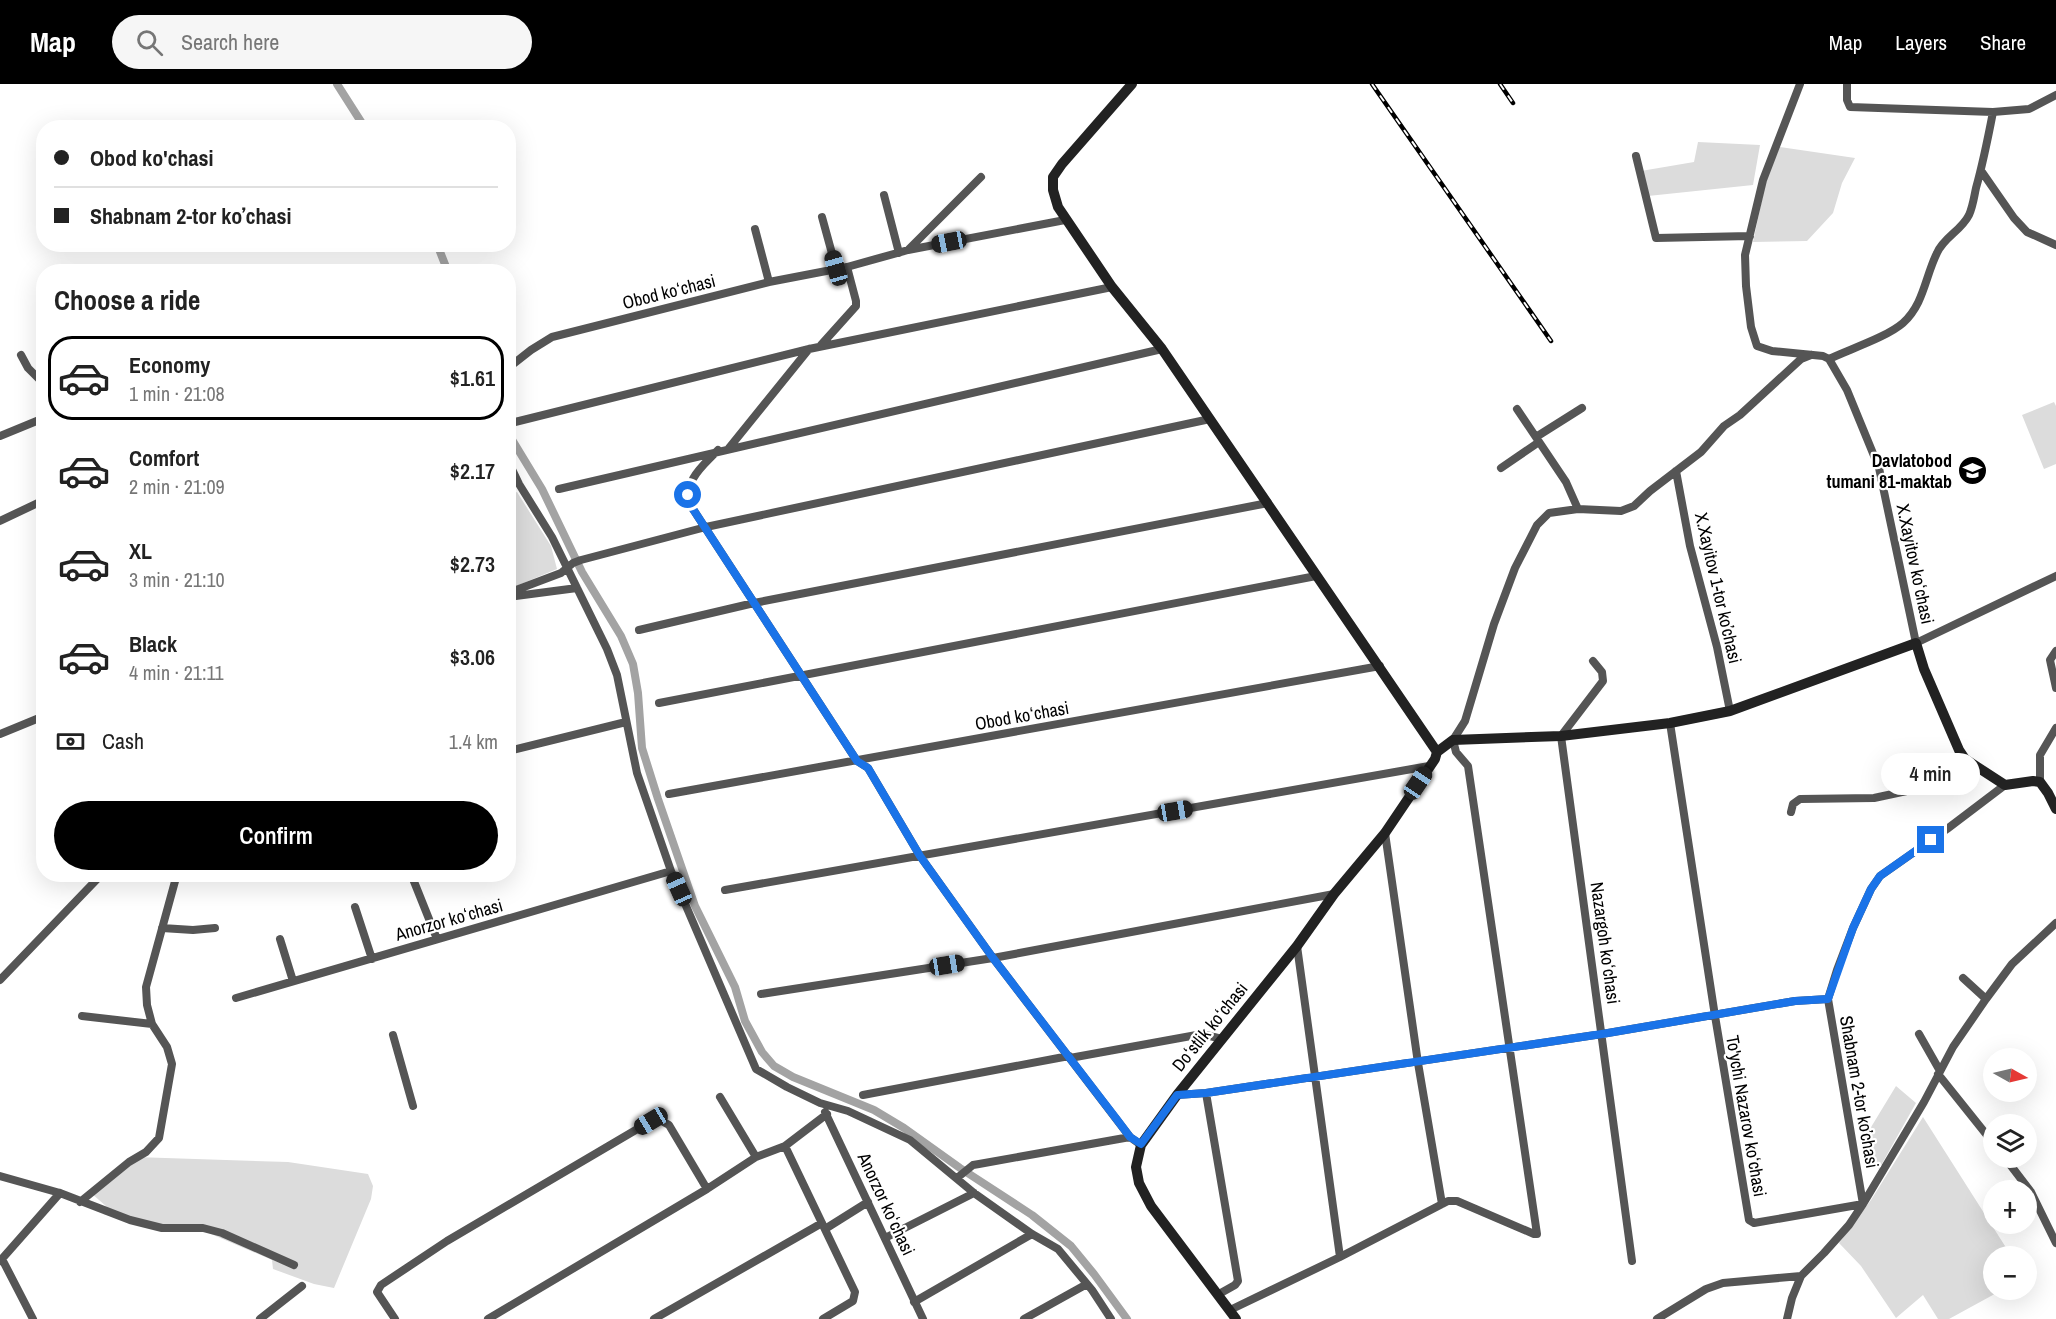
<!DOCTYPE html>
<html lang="en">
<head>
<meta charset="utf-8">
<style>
	:root { --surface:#fff; --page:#f6f6f6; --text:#222; --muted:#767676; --line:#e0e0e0; --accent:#000 }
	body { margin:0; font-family:"Archivo Narrow",sans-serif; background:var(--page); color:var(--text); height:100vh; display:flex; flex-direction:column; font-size:22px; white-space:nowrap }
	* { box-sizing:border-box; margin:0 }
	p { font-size:20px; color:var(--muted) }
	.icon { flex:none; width:33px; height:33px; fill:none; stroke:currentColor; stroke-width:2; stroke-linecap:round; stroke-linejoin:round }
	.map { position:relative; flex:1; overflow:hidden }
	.details { position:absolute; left:36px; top:180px; width:480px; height:618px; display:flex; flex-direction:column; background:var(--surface); border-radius:24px; box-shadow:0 6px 24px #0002 }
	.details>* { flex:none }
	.banner { position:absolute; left:36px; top:36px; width:480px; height:132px; border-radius:24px; box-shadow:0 6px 24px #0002; display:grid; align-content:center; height:132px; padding:0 18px; background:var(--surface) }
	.needle { width:39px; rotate:98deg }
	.buttons { position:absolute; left:1983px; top:964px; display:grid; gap:12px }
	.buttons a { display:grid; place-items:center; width:54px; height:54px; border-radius:50%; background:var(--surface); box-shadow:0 6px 24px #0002; font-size:30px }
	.end { position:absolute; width:27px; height:27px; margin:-14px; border:8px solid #1a73e8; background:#fff; box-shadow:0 0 0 3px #fff }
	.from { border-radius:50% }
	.bubble { position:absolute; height:42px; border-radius:21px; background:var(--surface); box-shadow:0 6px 24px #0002; font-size:20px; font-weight:600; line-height:42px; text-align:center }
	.car { position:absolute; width:18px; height:36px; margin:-18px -9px; border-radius:8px; box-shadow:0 0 4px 2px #0007; background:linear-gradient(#222 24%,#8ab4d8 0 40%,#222 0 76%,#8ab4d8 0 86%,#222 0) }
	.banner b { display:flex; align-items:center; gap:21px; height:57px; font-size:22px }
	.banner b+b { border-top:2px solid var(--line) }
	.banner i { width:15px; height:15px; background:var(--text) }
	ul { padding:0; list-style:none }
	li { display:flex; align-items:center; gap:18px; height:84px; margin:0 12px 9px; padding:0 6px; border:3px solid transparent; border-radius:24px }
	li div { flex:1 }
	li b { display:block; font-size:22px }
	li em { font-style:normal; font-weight:600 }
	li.current { border-color:var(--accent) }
	li>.icon { width:54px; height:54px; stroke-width:1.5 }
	h2 { padding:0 18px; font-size:27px; line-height:72px }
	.pay { display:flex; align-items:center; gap:15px; height:66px; padding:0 18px; font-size:22px }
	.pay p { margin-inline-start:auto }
	.cta { display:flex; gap:12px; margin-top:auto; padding:12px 18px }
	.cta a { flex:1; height:69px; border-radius:36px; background:var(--accent); color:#fff; font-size:24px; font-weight:600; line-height:69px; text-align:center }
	header { display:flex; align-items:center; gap:36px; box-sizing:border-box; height:84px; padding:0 30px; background:var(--accent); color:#fff }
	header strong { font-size:28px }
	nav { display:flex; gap:33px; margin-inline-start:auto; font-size:21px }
	.search { width:420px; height:54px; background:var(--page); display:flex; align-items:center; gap:15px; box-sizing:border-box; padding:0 21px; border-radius:33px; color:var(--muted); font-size:22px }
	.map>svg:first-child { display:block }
</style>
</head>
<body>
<header>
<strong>Map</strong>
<div class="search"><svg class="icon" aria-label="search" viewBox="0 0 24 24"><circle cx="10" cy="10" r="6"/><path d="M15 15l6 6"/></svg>Search here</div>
<nav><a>Map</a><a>Layers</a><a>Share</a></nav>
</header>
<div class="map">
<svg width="2056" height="1235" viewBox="0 0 2056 1235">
	<rect width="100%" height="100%" fill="#fff"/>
	<path fill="#dcdcdc" d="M1698,58L1760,61L1753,101L1648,112L1641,87L1694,78Z
		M1780,63L1855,74L1842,99L1833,129L1807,157L1753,158L1767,92Z
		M2054,318L2056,322V380L2044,385L2022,331Z
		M517,408L551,462L557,485L509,505V411Z
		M1896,1002L1916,1019L1879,1085L1862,1058Z
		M1923,1033L2012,1173H1994V1206H2002L1949,1235H1938L1923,1211L1896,1234L1861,1182L1839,1159L1871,1116Z
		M135,1073L288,1078L368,1090L373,1102L371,1115L334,1204L314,1200L273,1185L272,1176L204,1147L171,1148L103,1130L107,1123L91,1109Z"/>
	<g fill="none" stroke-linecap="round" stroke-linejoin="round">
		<path stroke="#a3a3a3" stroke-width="8" d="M337,0L365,44
			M437,160L448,188
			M508,349L542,405L582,488L621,552L633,580L638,609L642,664L658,715L695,822L735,903L745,937L762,968L774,982L793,993L874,1026L904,1044L960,1084L1032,1131L1071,1162L1094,1190L1127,1235"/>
		<path stroke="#555" stroke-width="8" d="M1800,0L1763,96L1745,171L1746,202L1751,243L1757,262L1772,267L1823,272L1829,275L1847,306L1879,384L1916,559L2056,492
			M1993,28L2029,25L2056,11
			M1636,72L1656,154L1750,152
			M1982,88L2014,134L2027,148L2056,161
			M884,111L899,169
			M822,133L836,184
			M755,145L769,198
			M909,165L981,93
			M821,261L856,222V217L847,183
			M21,271L28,284L44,300
			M1829,275C1850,265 1887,253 1903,239C1924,220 1925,193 1937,169C1944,153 1961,147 1969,131C1973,122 1974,113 1976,104C1983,79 1988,54 1993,28L1850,23L1847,16V0
			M508,284L531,266L552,253L769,198L847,183L908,166L1065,136
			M1517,325L1566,398L1578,425
			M511,339L809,265L1112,203
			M0,352L44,334
			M1536,353L1582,324
			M729,364L809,265
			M718,366C701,384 684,395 691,422L857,677L868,684L920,772L993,874L1130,1053L1141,1061
			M508,377L519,400L552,453L607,565L617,591L637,689L671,787L756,985L787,1003L820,1019L848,1027L910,1056L974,1109L1032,1150L1058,1165L1092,1206L1111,1235
			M1501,384L1539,358
			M1676,387L1690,462L1717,563L1730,627
			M559,405L1162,265
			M0,437L44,416
			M508,509L561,489L573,479L581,476L706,443L1210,335
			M508,513L577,504
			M639,546L754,519L1268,419
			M2056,567L2050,576L2056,604
			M1593,577L1602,588L1603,597L1561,652L1632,1177
			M659,619L1316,492
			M1670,639L1715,932L1749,1136L1754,1139L1863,1120L1924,1018L1953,963L1986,915L2012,880L2056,839
			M0,650L44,632
			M508,667L626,638
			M2040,698V671L2056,644
			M669,710L1380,582
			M1791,728L1793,720L1800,715L1874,714L1916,705L1965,675
			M1385,749L1418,979L1442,1120
			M411,790L437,855
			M725,806L1429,682
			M355,823L372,875
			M162,844L193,846L215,844
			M280,855L293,897
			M1297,862L1340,1173
			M1963,894L1986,915
			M0,896L102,790
			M761,910L993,874L1334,810
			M236,914L671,787
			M82,932L152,940
			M1919,950L1940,987
			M393,951L413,1022
			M1070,974L1202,950L1222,955
			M1938,990L1994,1060
			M1206,1009L1238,1197L1235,1201L1219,1210
			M863,1011L1069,972
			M1177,1011L1206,1009L1602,950L1795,917L1828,915
			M720,1013L756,1073
			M825,1028L923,1235
			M785,1062L855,1208L853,1217L823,1235
			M2005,1074L2031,1108L2056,1159
			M0,1092L60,1109L130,1136L162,1144H203L222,1149L294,1181
			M957,1094L973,1081L979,1080L1130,1053
			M80,1118L129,1078L146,1068L159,1054L172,980L167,963L152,940L147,921L146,903L177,790
			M825,1145L868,1118
			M885,1154L974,1109
			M2,1175L33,1235
			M0,1177L60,1109
			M914,1218L1032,1150
			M1230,1226L1340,1173L1448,1117H1457L1534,1150H1537L1468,682L1456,668L1453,656L1465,637L1494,540L1515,484L1537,441L1549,429L1578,425L1621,427L1634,422L1650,407L1701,368L1724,342L1740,331L1801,275L1811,271
			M260,1235L302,1202
			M395,1235L377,1208L381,1201L447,1157L651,1037L660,1036L669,1041L707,1105
			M488,1235L707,1105L756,1073L785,1062L827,1030
			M654,1235L822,1139
			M1024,1235L1087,1200
			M1657,1235L1706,1205L1723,1199L1801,1192
			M1787,1235L1792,1214L1801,1192L1824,1169L1849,1141L1863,1120L1828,915L1837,886L1853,844L1871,805L1880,792L1947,745L2005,701"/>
		<path stroke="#222" stroke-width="10" d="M1132,0L1062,80L1053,93V106L1058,123L1112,203L1162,265L1437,668L1435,675L1385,749L1334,810L1297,862L1177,1011L1141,1061L1136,1083L1139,1099L1151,1122L1236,1235
			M1437,668L1453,656L1561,652L1670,639L1730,627L1916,559L1924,585L1959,666L1965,675L2005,701L2033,697L2040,698L2048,709L2056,725"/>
		<defs>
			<path id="rail" d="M1372,0L1551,257
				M1500,0L1513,19"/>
		</defs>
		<use href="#rail" stroke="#000" stroke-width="4.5"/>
		<use href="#rail" stroke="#fff" stroke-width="2" stroke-dasharray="7" stroke-linecap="butt"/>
	</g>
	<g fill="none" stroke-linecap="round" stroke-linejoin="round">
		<path stroke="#1a73e8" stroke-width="8" d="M688,411L691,422L857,677L868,684L920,772L993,874L1118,1037L1130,1053L1141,1060L1177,1011L1206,1009L1602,950L1795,917L1828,915L1853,844L1871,805L1880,792L1931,756"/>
	</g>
	<defs>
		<symbol id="school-disc" viewBox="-11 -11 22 22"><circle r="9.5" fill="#000" stroke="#fff"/><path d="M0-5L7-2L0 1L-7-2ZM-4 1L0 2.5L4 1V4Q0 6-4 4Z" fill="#fff"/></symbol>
	</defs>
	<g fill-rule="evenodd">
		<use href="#school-disc" x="1956" y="370" width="33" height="33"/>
	</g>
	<g text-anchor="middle" stroke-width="4.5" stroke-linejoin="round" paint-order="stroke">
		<g font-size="18" fill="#000" stroke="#fff">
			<text transform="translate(669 208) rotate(-14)" y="6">Obod koʻchasi</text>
			<text transform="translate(1915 480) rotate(78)" y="6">X.Xayitov koʻchasi</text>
			<text transform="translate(1718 504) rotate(77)" y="6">X.Xayitov 1-tor koʼchasi</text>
			<text transform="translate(1022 632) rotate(-10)" y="6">Obod koʻchasi</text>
			<text transform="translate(449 836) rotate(-16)" y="6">Anorzor koʻchasi</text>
			<text transform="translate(1605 859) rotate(82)" y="6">Nazargoh koʻchasi</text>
			<text transform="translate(1210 943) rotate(-51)" y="6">Doʻstlik koʻchasi</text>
			<text transform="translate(1859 1008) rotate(80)" y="6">Shabnam 2-tor koʼchasi</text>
			<text transform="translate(1746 1032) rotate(80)" y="6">To'ychi Nazarov koʻchasi</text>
			<text transform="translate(886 1120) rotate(65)" y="6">Anorzor koʻchasi</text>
		</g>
		<g font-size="18" font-weight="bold" fill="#000" stroke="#fff" text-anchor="end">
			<text x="1952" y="383">Davlatobod<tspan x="1952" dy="21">tumani 81-maktab</tspan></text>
		</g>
	</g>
</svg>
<div class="buttons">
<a><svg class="needle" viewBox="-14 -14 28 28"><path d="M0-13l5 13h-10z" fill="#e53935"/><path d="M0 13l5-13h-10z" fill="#767676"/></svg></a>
<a><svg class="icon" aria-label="layers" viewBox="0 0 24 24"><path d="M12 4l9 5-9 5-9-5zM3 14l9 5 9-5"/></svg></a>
<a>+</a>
<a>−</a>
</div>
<i class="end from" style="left:688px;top:411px"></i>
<i class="end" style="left:1931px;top:756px"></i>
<div class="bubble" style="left:1881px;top:669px;width:99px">4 min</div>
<i class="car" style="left:949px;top:158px;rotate:259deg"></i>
<i class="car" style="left:836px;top:184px;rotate:344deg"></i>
<i class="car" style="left:1418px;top:699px;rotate:34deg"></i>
<i class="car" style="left:1175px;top:727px;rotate:80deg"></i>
<i class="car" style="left:679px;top:805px;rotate:336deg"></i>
<i class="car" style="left:947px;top:881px;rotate:81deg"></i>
<i class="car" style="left:651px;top:1037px;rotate:239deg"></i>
<div class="banner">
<b><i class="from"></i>Obod ko'chasi</b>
<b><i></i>Shabnam 2-tor koʼchasi</b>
</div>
<section class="details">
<h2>Choose a ride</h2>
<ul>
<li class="current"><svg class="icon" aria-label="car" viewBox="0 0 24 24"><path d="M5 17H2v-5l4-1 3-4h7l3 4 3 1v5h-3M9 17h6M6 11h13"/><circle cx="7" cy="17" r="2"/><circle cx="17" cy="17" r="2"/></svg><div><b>Economy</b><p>1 min · 21:08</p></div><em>$1.61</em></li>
<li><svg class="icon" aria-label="car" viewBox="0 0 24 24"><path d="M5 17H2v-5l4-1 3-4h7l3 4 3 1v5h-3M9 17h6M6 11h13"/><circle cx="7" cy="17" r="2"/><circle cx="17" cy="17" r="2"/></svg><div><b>Comfort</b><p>2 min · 21:09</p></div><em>$2.17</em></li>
<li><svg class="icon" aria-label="car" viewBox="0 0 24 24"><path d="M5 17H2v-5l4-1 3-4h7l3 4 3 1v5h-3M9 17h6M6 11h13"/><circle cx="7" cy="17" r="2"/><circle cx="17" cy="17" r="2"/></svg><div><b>XL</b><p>3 min · 21:10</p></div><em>$2.73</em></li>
<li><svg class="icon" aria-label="car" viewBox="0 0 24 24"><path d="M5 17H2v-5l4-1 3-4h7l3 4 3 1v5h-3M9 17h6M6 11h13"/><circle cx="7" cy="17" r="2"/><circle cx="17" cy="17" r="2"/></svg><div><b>Black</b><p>4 min · 21:11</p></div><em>$3.06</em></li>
</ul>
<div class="pay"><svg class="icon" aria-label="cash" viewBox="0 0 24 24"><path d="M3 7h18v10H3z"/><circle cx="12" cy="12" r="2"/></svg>Cash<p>1.4 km</p></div>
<div class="cta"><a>Confirm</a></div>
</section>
</div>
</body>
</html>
